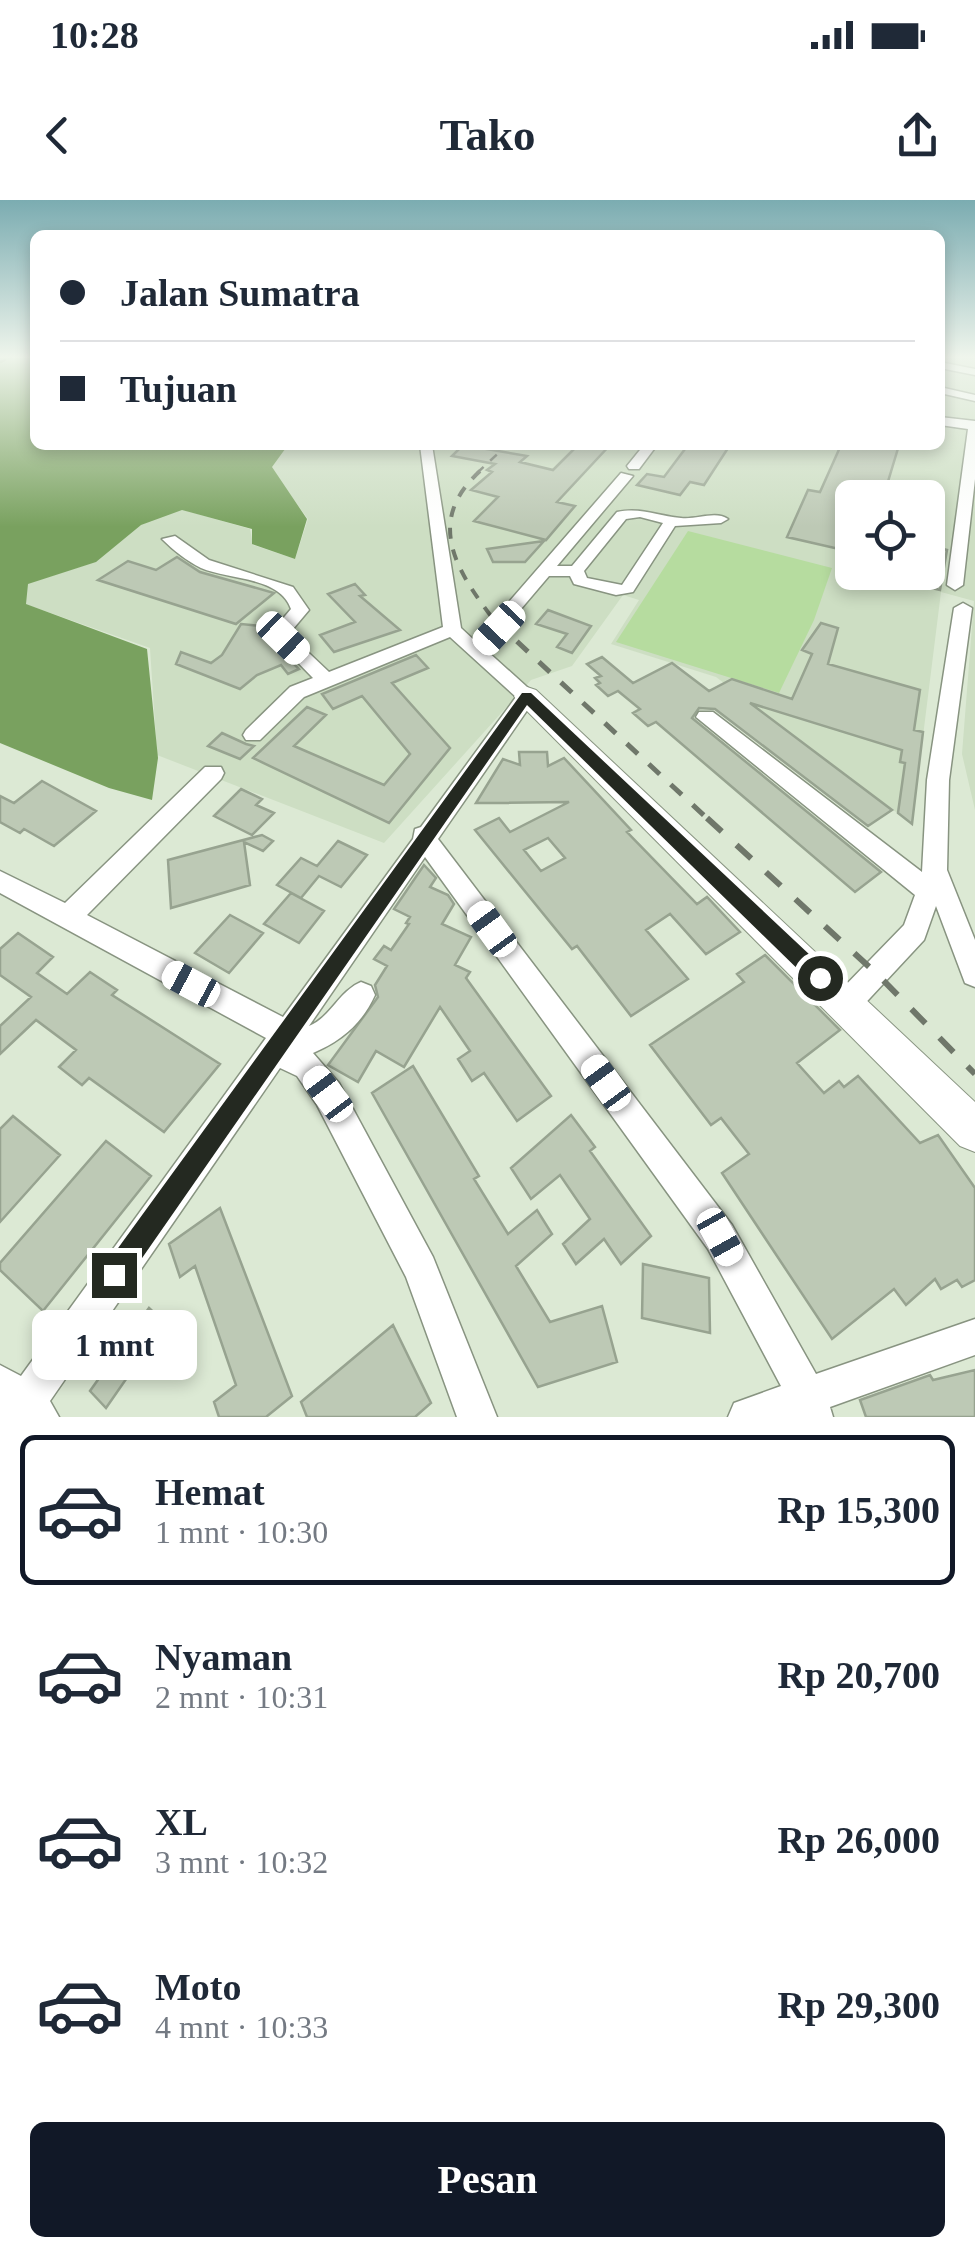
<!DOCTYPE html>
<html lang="id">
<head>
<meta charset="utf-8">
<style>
	:root { --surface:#fff; --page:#f2f2f3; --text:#1f2937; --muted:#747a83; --line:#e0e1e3; --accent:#111827 }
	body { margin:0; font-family:Georgia,serif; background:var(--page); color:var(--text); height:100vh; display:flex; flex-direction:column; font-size:38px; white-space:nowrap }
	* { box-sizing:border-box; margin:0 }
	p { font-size:32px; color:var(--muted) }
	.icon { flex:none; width:55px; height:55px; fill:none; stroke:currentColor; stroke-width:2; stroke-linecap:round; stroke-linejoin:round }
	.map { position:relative; height:1217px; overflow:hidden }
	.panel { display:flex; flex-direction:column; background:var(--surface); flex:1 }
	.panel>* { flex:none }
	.banner { position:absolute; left:30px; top:30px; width:915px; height:220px; border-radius:15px; box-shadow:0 5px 15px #0003; display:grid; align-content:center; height:220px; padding:0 30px; background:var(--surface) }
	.controls { position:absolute; left:835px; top:280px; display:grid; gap:20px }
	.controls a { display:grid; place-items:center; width:110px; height:110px; border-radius:15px; background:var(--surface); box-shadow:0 5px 15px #0003; font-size:50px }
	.end { position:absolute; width:45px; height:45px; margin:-22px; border:12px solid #242921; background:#fff; box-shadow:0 0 0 5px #fff }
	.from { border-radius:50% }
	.bubble { position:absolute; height:70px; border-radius:15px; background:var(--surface); box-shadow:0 5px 15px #0003; font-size:32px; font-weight:800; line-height:70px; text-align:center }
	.car { position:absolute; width:30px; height:60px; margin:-30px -15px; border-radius:12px; box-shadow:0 0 8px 2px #0007; background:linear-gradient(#fff 24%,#345 0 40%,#fff 0 76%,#345 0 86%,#fff 0) }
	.banner b { display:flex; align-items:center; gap:35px; height:95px; font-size:38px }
	.banner b+b { border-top:2px solid var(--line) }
	.banner i { width:25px; height:25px; background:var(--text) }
	ul { padding:18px 0 0; list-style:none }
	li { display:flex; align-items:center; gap:30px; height:150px; margin:0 20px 15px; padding:0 10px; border:5px solid transparent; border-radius:15px }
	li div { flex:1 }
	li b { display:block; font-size:38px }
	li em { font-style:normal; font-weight:800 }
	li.current { border-color:var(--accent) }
	li>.icon { width:90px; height:90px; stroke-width:1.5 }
	.action { display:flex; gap:20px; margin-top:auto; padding:20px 30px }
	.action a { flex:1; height:115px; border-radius:15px; background:var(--accent); color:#fff; font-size:40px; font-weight:800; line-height:115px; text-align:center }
	.status { display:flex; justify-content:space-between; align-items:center; height:70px; padding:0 50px; background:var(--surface); direction:ltr }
	.status svg { height:28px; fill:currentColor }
	header { display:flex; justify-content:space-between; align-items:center; height:130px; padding:0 30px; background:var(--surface); font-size:45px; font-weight:800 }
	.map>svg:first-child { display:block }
</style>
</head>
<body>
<div class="status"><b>10:28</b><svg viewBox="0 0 49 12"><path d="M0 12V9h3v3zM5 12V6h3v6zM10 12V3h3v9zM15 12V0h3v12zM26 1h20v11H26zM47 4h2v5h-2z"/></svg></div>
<header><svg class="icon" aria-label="back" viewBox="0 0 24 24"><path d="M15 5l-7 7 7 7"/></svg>Tako<svg class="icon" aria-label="share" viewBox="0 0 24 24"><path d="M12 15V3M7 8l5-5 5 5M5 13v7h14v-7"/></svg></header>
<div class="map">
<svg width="975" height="1217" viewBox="0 0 975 1217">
	<rect width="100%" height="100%" fill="#dce9d4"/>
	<path fill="#cddec3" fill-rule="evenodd" d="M940,157H975V610L962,554L974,401L941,392L912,624L716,477L611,444L639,400L623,395L572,466L531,480L384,643L157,555L150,448L25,404L26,384L95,362L138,326L180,309L250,329L253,345L295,359L308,319L270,267L288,245H940ZM852,298H928V372H852Z"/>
	<path fill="#b6dc9f" d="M688,331L832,368L814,420L779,493L616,442Z"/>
	<path fill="#79a15f" d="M0,157H35V245H288L272,267L307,319L295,359L252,344V329L182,310L141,325L96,362L28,384L26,404L147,449L158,558L152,600L109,588L0,543Z"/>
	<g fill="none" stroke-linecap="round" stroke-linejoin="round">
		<path stroke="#2d5309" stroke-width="2.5" stroke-dasharray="6 5" stroke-linecap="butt" d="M0,162L12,157"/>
	</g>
	<path fill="#bdc9b5" stroke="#97a390" stroke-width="2.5" fill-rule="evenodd" d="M463,245L527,256L520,262L553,270L578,245H610L557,302L575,306L546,340L474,321L498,297L471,290L492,272L487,270L495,264L452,256Z
		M688,245H730L704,285L690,282L680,295L637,285L647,274L664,277Z
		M841,245H899L883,298L852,292V352L787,337L808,290L820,292Z
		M544,341L525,362H493L487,349Z
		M928,345L947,350L940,390L889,378V372H928Z
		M177,357L200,372L274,393L236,424L98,380L128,361L156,370Z
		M355,384L365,395L360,396L400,430L334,452L320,435L355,422L328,394Z
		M548,410L591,426L572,453L557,447L567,434L536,424Z
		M821,423L838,428L828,464L920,490L914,530L923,532L912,624L898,613L905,563L900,562L902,550L750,503L892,610L868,626L715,509L699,508L692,518L881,672L855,692L656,522L648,526L633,513L640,509L618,491L608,496L596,485L600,483L595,478L601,476L587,464L602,457L633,483L672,463L709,491L732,479L792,499L812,454L802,450Z
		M241,424L271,427V441L299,469L288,474L281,465L257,475L240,489L176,464L181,452L211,463L222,455Z
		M416,455L428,468L392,483L450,548L389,623L253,558L307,507L326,515L294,546L384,585L410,554L362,496L333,509L322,494Z
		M222,533L246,544L254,546L240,559L208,546Z
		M519,552H547L548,566L564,558L631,630L627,632L697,704L707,697L740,732L706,754L670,714L646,730L688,779L631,816L577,746L572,749L475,630L499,618L510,632L569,602L476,603L503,559L520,565ZM548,638L565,658L541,671L524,650Z
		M42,581L96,611L54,646L24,629L20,633L0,622V596L14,603Z
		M241,589L262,599L256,605L274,613L252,635L214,616Z
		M262,635L273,641L263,651L244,642L250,685L171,708L168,660Z
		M338,641L367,655L341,687L319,676L301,698L277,685L301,658L317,666Z
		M424,665L436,678L430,687L448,695L454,704L442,724L471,737L455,765L470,772L466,778L551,896L517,921L484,873L472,881L458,859L470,851L440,807L404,867L376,851L358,882L328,865L378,797L375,785L387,766L374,759L384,746L391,750L409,724L406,723L410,717L394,709Z
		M291,693L324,711L299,743L264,724Z
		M230,715L263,733L229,773L195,753Z
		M18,733L53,757L37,773L67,794L90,772L117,790L112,795L220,864L164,932L89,878L82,885L59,867L76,850L36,820L0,854V826L31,797L0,775V749Z
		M765,755L840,830L797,863L824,893L839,881L844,887L858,876L920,943L938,935L975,988V1080L962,1087L957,1080L941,1089L935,1079L906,1105L894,1089L832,1139L722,973L749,954L721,918L711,925L650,845L744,782L737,774Z
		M413,866L479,976L474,979L508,1034L537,1010L552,1034L516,1066L550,1122L602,1106L617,1162L538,1187L372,893Z
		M571,915L595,947L590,951L651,1036L621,1064L604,1039L576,1064L563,1044L590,1019L560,975L531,999L511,968Z
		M13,916L60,955L0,1022V929Z
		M106,941L151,976L43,1111L0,1070V1063Z
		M220,1008L292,1196L266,1217H219L214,1202L236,1185L195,1066L180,1077L169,1044Z
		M643,1064L709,1078L710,1133L642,1118Z
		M149,1108L165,1123L106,1208L90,1191Z
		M393,1125L431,1203L415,1217H307L301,1202Z
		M975,1170V1217H866L860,1200L930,1175L933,1180Z"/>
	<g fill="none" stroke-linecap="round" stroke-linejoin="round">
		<defs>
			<path id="minor" d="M940,162L975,169V175L940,168Z
				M940,187L975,195V201L940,193Z
				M940,217L975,221V279L963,385L955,390L947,385L968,229L940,225Z
				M420,245H432L461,428L475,441L621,273L633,276L557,366H572L617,312C641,307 658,316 681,318C697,320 715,310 728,319L721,323L675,326L633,392L616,395L574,384L570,376H549L486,450L537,496L438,639L732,1025L816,1174L975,1119V1155L830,1207L833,1217H728L734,1203L781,1186L708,1049L425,657L309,826C331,817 339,791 361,782L371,786L375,795C362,824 341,841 313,853L339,883L433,1057L497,1217H457L406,1077L317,905L297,876L280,868L50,1201L59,1217H0V1165L21,1176L266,838L0,693V671L65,703L205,567H221L224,573L221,579L87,715L283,817L413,639L415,629L421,627L516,497L450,437L304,497L260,540H246L243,535L246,530L290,487L313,478L274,438L275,428L291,409C280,376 228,380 201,368C187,361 173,350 162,339L175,336L209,360L293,387L309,410L293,429L292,437L329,472L443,427ZM640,317L663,323L622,385L587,378L584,371L626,319Z
				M644,245H657L639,269H629L627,266Z
				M963,403L972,408L949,580L947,670L975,740V787L965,783L936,706L924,740L857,812L847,816L837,812L833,803L837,794L904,725L915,695L696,517L699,512H713L922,672L927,580L954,408Z"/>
			<path id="highway" d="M527,487L536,490L975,902V952L960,946L518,502L514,496Z"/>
		</defs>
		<use href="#minor" stroke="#889481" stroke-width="3"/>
		<use href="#highway" stroke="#889481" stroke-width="2"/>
		<use href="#minor" fill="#fff" fill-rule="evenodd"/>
		<use href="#highway" fill="#fff" fill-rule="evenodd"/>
		<path stroke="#6f776a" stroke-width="2.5" stroke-dasharray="9 9" stroke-linecap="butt" d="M477,273L507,245"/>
		<path stroke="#6f776a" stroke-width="4" stroke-dasharray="11 11" stroke-linecap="butt" d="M480,271C423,323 458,373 497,424"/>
		<path stroke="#6f776a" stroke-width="5" stroke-dasharray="15 15" stroke-linecap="butt" d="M495,421L710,621"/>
		<path stroke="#6f776a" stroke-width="6" stroke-dasharray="20 20" stroke-linecap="butt" d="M707,618L878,775L975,874"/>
	</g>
	<linearGradient id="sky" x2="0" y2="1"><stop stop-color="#7bacb1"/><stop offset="0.48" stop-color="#eff5ec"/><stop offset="1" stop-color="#eff5ec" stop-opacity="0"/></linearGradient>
	<rect width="975" height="327" fill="url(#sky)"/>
	<path fill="#242921" d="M522,493H531L827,771V784H813L527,505L124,1084L114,1088L105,1084L102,1075L105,1066Z"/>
</svg>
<div class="controls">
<a><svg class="icon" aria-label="locate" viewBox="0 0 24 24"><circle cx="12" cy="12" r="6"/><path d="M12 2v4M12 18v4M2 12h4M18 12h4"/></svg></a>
</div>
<i class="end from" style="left:820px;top:778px"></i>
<i class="end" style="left:114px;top:1075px"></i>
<div class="bubble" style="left:32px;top:1110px;width:165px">1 mnt</div>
<i class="car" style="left:499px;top:428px;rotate:223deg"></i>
<i class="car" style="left:283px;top:438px;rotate:134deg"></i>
<i class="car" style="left:492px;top:729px;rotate:324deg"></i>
<i class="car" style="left:191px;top:784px;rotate:298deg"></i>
<i class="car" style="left:606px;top:883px;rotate:324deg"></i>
<i class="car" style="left:328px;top:894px;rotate:323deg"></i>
<i class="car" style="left:720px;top:1037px;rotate:151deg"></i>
<div class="banner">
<b><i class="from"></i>Jalan Sumatra</b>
<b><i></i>Tujuan</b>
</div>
</div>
<section class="panel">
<ul>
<li class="current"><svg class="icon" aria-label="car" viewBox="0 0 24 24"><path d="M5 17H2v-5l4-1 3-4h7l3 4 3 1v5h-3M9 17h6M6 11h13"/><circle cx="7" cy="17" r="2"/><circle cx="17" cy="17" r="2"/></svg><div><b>Hemat</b><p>1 mnt · 10:30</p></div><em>Rp 15,300</em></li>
<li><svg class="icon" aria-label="car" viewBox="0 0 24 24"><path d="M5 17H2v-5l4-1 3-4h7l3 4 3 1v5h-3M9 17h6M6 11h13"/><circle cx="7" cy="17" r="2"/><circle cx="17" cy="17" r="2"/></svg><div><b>Nyaman</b><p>2 mnt · 10:31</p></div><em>Rp 20,700</em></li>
<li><svg class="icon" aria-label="car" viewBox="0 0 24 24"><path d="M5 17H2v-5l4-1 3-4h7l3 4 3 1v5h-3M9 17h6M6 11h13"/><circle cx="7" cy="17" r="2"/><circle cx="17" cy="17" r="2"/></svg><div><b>XL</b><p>3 mnt · 10:32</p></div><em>Rp 26,000</em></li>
<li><svg class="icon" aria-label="car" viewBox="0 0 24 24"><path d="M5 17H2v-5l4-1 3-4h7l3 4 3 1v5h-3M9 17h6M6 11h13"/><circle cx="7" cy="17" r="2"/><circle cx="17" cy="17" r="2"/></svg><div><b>Moto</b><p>4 mnt · 10:33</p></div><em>Rp 29,300</em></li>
</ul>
<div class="action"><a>Pesan</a></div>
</section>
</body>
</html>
